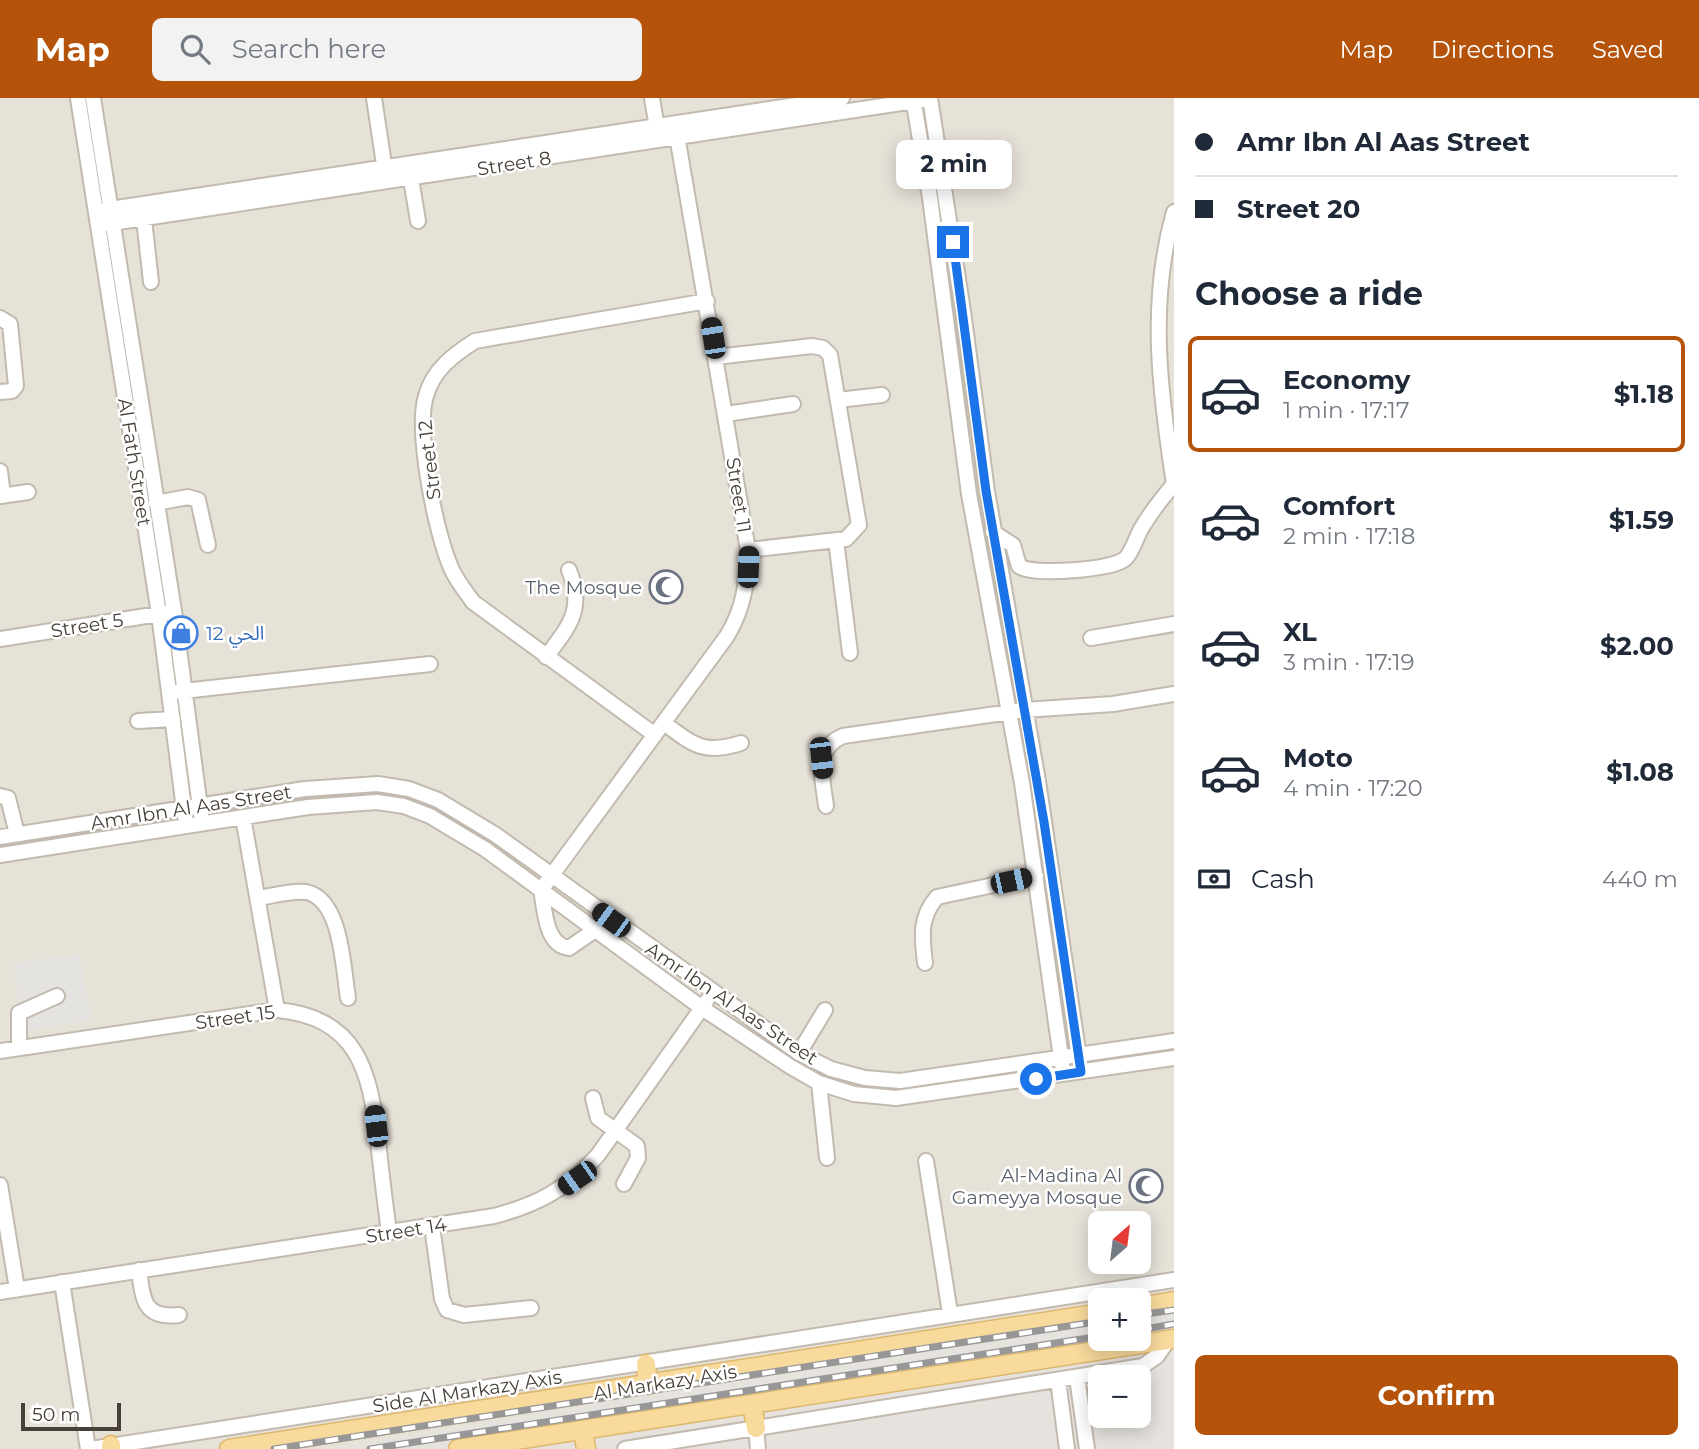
<!DOCTYPE html>
<html lang="en">
<head>
<meta charset="utf-8">
<style>
	:root { --surface:#fff; --page:#f2f2f3; --text:#1f2937; --muted:#747a83; --line:#e0e1e3; --accent:#b45309 }
	body { margin:0; font-family:Montserrat,"Noto Sans Arabic",sans-serif; background:var(--page); color:var(--text); height:100vh; display:flex; flex-direction:column; font-size:26px; white-space:nowrap }
	* { box-sizing:border-box; margin:0 }
	p { font-size:23px; color:var(--muted) }
	.icon { flex:none; width:38px; height:38px; fill:none; stroke:currentColor; stroke-width:2; stroke-linecap:round; stroke-linejoin:round }
	.map { position:relative; flex:1; overflow:hidden }
	.sheet { display:flex; flex-direction:column; background:var(--surface); width:525px }
	.sheet>* { flex:none }
	.guide { display:grid; align-content:center; height:154px; padding:0 21px; background:var(--surface) }
	.needle { width:46px; rotate:28deg }
	.controls { position:absolute; left:1088px; top:1113px; display:grid; gap:14px }
	.controls a { display:grid; place-items:center; width:63px; height:63px; border-radius:10px; background:var(--surface); box-shadow:0 4px 18px #0003; font-size:35px }
	.scale { position:absolute; left:21px; bottom:18px; width:100px; box-sizing:border-box; padding-left:7px; border:4px solid #474038; border-top:0; font-size:19px; line-height:24px; white-space:nowrap; color:#474038; -webkit-text-stroke:5px #fff; paint-order:stroke }
	.end { position:absolute; width:32px; height:32px; margin:-16px; border:9px solid #1a73e8; background:#fff; box-shadow:0 0 0 4px #fff }
	.from { border-radius:50% }
	.bubble { position:absolute; height:49px; border-radius:10px; background:var(--surface); box-shadow:0 4px 18px #0003; font-size:23px; font-weight:700; line-height:49px; text-align:center }
	.car { position:absolute; width:21px; height:42px; margin:-21px -10px; border-radius:9px; box-shadow:0 0 5px 2px #0007; background:linear-gradient(#222 24%,#8ab4d8 0 40%,#222 0 76%,#8ab4d8 0 86%,#222 0) }
	.guide b { display:flex; align-items:center; gap:24px; height:66px; font-size:26px }
	.guide b+b { border-top:2px solid var(--line) }
	.guide i { width:18px; height:18px; background:var(--text) }
	ul { padding:0; list-style:none }
	li { display:flex; align-items:center; gap:21px; height:116px; margin:0 14px 10px; padding:0 7px; border:4px solid transparent; border-radius:10px }
	li div { flex:1 }
	li b { display:block; font-size:26px }
	li em { font-style:normal; font-weight:700 }
	li.active { border-color:var(--accent) }
	li>.icon { width:63px; height:63px; stroke-width:1.5 }
	h2 { padding:0 21px; font-size:32px; line-height:84px }
	.pay { display:flex; align-items:center; gap:18px; height:77px; padding:0 21px; font-size:26px }
	.pay p { margin-inline-start:auto }
	.primary-button { display:flex; gap:14px; margin-top:auto; padding:14px 21px }
	.primary-button a { flex:1; height:80px; border-radius:10px; background:var(--accent); color:#fff; font-size:28px; font-weight:700; line-height:80px; text-align:center }
	header { display:flex; align-items:center; gap:42px; box-sizing:border-box; height:98px; padding:0 35px; background:var(--accent); color:#fff }
	header strong { font-size:33px }
	nav { display:flex; gap:38px; margin-inline-start:auto; font-size:24px }
	.search { width:490px; height:63px; background:var(--page); display:flex; align-items:center; gap:18px; box-sizing:border-box; padding:0 24px; border-radius:10px; color:var(--muted); font-size:26px }
	main { display:flex; flex:1; min-height:0 }
	.map>svg:first-child { display:block }
</style>
</head>
<body>
<header>
<strong>Map</strong>
<div class="search"><svg class="icon" aria-label="search" viewBox="0 0 24 24"><circle cx="10" cy="10" r="6"/><path d="M15 15l6 6"/></svg>Search here</div>
<nav><a>Map</a><a>Directions</a><a>Saved</a></nav>
</header>
<main>
<div class="map">
<svg width="1174" height="1351" viewBox="0 0 1174 1351">
	<rect width="100%" height="100%" fill="#f4f0e9"/>
	<path fill="#e7e2d8" fill-rule="evenodd" d="M0,0H1174V1213L1139,1219V1202H1101V1226L323,1351H0ZM1101,1125H1139V1164H1101Z"/>
	<path fill="#e6e2de" fill-rule="evenodd" d="M1174,1213V1351H323L1101,1226V1241H1139V1219ZM1101,1279H1139V1318H1101Z"/>
	<path fill="#e5e3e0" d="M79,856L92,922L23,933L13,865Z"/>
	<g fill="none" stroke-linecap="round" stroke-linejoin="round">
		<defs>
			<path id="minor" d="M78,0L159,516L185,719
				M93,0L174,513L201,717
				M374,0L386,80
				M652,0L657,30
				M913,0L930,100L969,396L1022,685L1062,967
				M930,0L963,213L987,393L1038,683L1080,966
				M411,81L418,123
				M97,113L842,0
				M144,121L151,184
				M99,127L921,2
				M0,220L10,226L16,288L12,293L0,294
				M716,259L812,248L823,250L830,257L859,427L846,441L748,452
				M838,302L882,297
				M726,316L793,306
				M0,373L3,398
				M0,398L28,394
				M156,405L188,399L198,402L208,447
				M993,434L1013,447L1019,468C1032,478 1115,472 1126,460C1133,452 1136,440 1141,431C1151,414 1162,400 1174,386C1160,295 1148,205 1174,114
				M836,442L850,555
				M1091,540L1174,526
				M0,541L165,515
				M546,559C569,528 585,512 569,472
				M174,594L430,566
				M138,623L173,621
				M664,625C693,647 704,657 741,645
				M655,637L473,504C466,494 457,483 452,472C436,438 415,333 426,298C433,272 453,257 475,243L707,203
				M0,698L8,700L17,736
				M826,708C823,681 812,651 843,638L1024,612L1113,606L1174,596
				M243,719L277,912
				M0,739L305,691L378,686L409,691L438,702L496,737L799,955L831,971L865,980L900,983L1174,943
				M0,757L308,709L377,704L404,708L430,718L485,751L702,910L791,969L819,985L854,996L896,1000L1174,960
				M258,800C272,798 292,792 306,794C342,801 343,871 348,900
				M595,832L569,850C545,847 545,812 541,792L727,538C744,510 747,485 748,452L675,26
				M925,865C922,839 919,820 937,799L1036,778
				M19,950V915L57,898
				M0,953L277,912C358,919 370,974 378,1042C381,1073 385,1104 389,1134
				M799,955L825,912
				M819,985L827,1060
				M593,1000L598,1020L637,1048L638,1060L624,1086
				M926,1063L950,1215
				M0,1087L17,1191
				M432,1128L442,1201L447,1212L464,1217L531,1210
				M139,1172C143,1201 143,1221 179,1217
				M62,1184L88,1351
				M0,1194L494,1118C537,1107 568,1090 598,1057L706,904
				M1077,1279L1087,1351
				M1058,1282L1067,1351
				M756,1330L758,1351
				M91,1351L1174,1182
				M625,1351L1143,1268L1157,1258L1169,1241"/>
			<path id="major" d="M1139,1209L1174,1203
				M646,1266L648,1287
				M752,1306L756,1330
				M583,1332L586,1351
				M111,1347V1351
				M229,1351L1101,1215
				M458,1351L1174,1241"/>
		</defs>
		<use href="#minor" stroke="#c2baaf" stroke-width="18"/>
		<use href="#major" stroke="#ddb76d" stroke-width="21"/>
		<use href="#minor" stroke="#fff" stroke-width="14"/>
		<use href="#major" stroke="#f9da9d" stroke-width="18"/>
		<defs>
			<path id="rail" d="M1139,1217L1174,1212
				M1139,1232L1174,1226
				M274,1351L1101,1223
				M370,1351L1101,1238"/>
		</defs>
		<use href="#rail" stroke="#979797" stroke-width="7"/>
		<use href="#rail" stroke="#fff" stroke-width="4.5" stroke-dasharray="13" stroke-linecap="butt"/>
	</g>
	<g fill="none" stroke-linecap="round" stroke-linejoin="round">
		<path stroke="#1a73e8" stroke-width="9" d="M953,144L986,393L1044,724L1081,974L1036,981"/>
	</g>
	<defs>
		<symbol id="mosque-ring" viewBox="-11 -11 22 22"><circle r="9.5" fill="#fff" stroke="#6b7280" stroke-width="1.5"/><path d="M3.5-4.9A6 6 0 1 0 3.5 4.9A5 5 0 1 1 3.5-4.9Z" fill="#6b7280"/></symbol>
		<symbol id="shop-ring" viewBox="-11 -11 22 22"><circle r="9.5" fill="#fff" stroke="#3f7fe0" stroke-width="1.5"/><path d="M-5-2.5h2.3a2.7 3.5 0 0 1 5.4 0H5L5.5 6h-11ZM-1.5-2.5h3a1.5 2.3 0 0 0-3 0Z" fill="#3f7fe0"/></symbol>
	</defs>
	<g fill-rule="evenodd">
		<use href="#mosque-ring" x="647" y="470" width="38" height="38"/>
		<use href="#shop-ring" x="162" y="516" width="38" height="38"/>
		<use href="#mosque-ring" x="1127" y="1069" width="38" height="38"/>
	</g>
	<g text-anchor="middle" stroke-width="5" stroke-linejoin="round" paint-order="stroke">
		<g font-size="19" fill="#474038" stroke="#fff">
			<text transform="translate(514 65) rotate(-9)" y="7">Street 8</text>
			<text transform="translate(429 362) rotate(-97)" y="7">Street 12</text>
			<text transform="translate(135 364) rotate(81)" y="7">Al Fath Street</text>
			<text transform="translate(739 397) rotate(81)" y="7">Street 11</text>
			<text transform="translate(87 527) rotate(-9)" y="7">Street 5</text>
			<text transform="translate(191 709) rotate(-9)" y="7">Amr Ibn Al Aas Street</text>
			<text transform="translate(732 905) rotate(34)" y="7">Amr Ibn Al Aas Street</text>
			<text transform="translate(235 919) rotate(-8)" y="7">Street 15</text>
			<text transform="translate(406 1132) rotate(-9)" y="7">Street 14</text>
			<text transform="translate(665 1284) rotate(-9)" y="7">Al Markazy Axis</text>
			<text transform="translate(467 1293) rotate(-9)" y="7">Side Al Markazy Axis</text>
		</g>
		<g font-size="19" fill="#5b616d" stroke="#fff" text-anchor="end">
			<text x="642" y="496">The Mosque</text>
			<text x="1122" y="1084">Al-Madina Al<tspan x="1122" dy="22">Gameyya Mosque</tspan></text>
		</g>
		<g font-size="19" fill="#366cbe" stroke="#fff" text-anchor="start">
			<text x="206" y="542">الحي 12</text>
		</g>
	</g>
</svg>
<div class="controls">
<a><svg class="needle" viewBox="-14 -14 28 28"><path d="M0-13l5 13h-10z" fill="#e53935"/><path d="M0 13l5-13h-10z" fill="#747a83"/></svg></a>
<a>+</a>
<a>−</a>
</div>
<div class="scale">50 m</div>
<i class="end from" style="left:1036px;top:981px"></i>
<i class="end" style="left:953px;top:144px"></i>
<div class="bubble" style="left:896px;top:42px;width:116px">2 min</div>
<i class="car" style="left:713px;top:240px;rotate:351deg"></i>
<i class="car" style="left:748px;top:469px;rotate:2deg"></i>
<i class="car" style="left:821px;top:660px;rotate:174deg"></i>
<i class="car" style="left:1011px;top:783px;rotate:78deg"></i>
<i class="car" style="left:611px;top:822px;rotate:306deg"></i>
<i class="car" style="left:376px;top:1028px;rotate:353deg"></i>
<i class="car" style="left:577px;top:1080px;rotate:235deg"></i>
</div>
<section class="sheet">
<div class="guide">
<b><i class="from"></i>Amr Ibn Al Aas Street</b>
<b><i></i>Street 20</b>
</div>
<h2>Choose a ride</h2>
<ul>
<li class="active"><svg class="icon" aria-label="car" viewBox="0 0 24 24"><path d="M5 17H2v-5l4-1 3-4h7l3 4 3 1v5h-3M9 17h6M6 11h13"/><circle cx="7" cy="17" r="2"/><circle cx="17" cy="17" r="2"/></svg><div><b>Economy</b><p>1 min · 17:17</p></div><em>$1.18</em></li>
<li><svg class="icon" aria-label="car" viewBox="0 0 24 24"><path d="M5 17H2v-5l4-1 3-4h7l3 4 3 1v5h-3M9 17h6M6 11h13"/><circle cx="7" cy="17" r="2"/><circle cx="17" cy="17" r="2"/></svg><div><b>Comfort</b><p>2 min · 17:18</p></div><em>$1.59</em></li>
<li><svg class="icon" aria-label="car" viewBox="0 0 24 24"><path d="M5 17H2v-5l4-1 3-4h7l3 4 3 1v5h-3M9 17h6M6 11h13"/><circle cx="7" cy="17" r="2"/><circle cx="17" cy="17" r="2"/></svg><div><b>XL</b><p>3 min · 17:19</p></div><em>$2.00</em></li>
<li><svg class="icon" aria-label="car" viewBox="0 0 24 24"><path d="M5 17H2v-5l4-1 3-4h7l3 4 3 1v5h-3M9 17h6M6 11h13"/><circle cx="7" cy="17" r="2"/><circle cx="17" cy="17" r="2"/></svg><div><b>Moto</b><p>4 min · 17:20</p></div><em>$1.08</em></li>
</ul>
<div class="pay"><svg class="icon" aria-label="cash" viewBox="0 0 24 24"><path d="M3 7h18v10H3z"/><circle cx="12" cy="12" r="2"/></svg>Cash<p>440 m</p></div>
<div class="primary-button"><a>Confirm</a></div>
</section>
</main>
</body>
</html>
